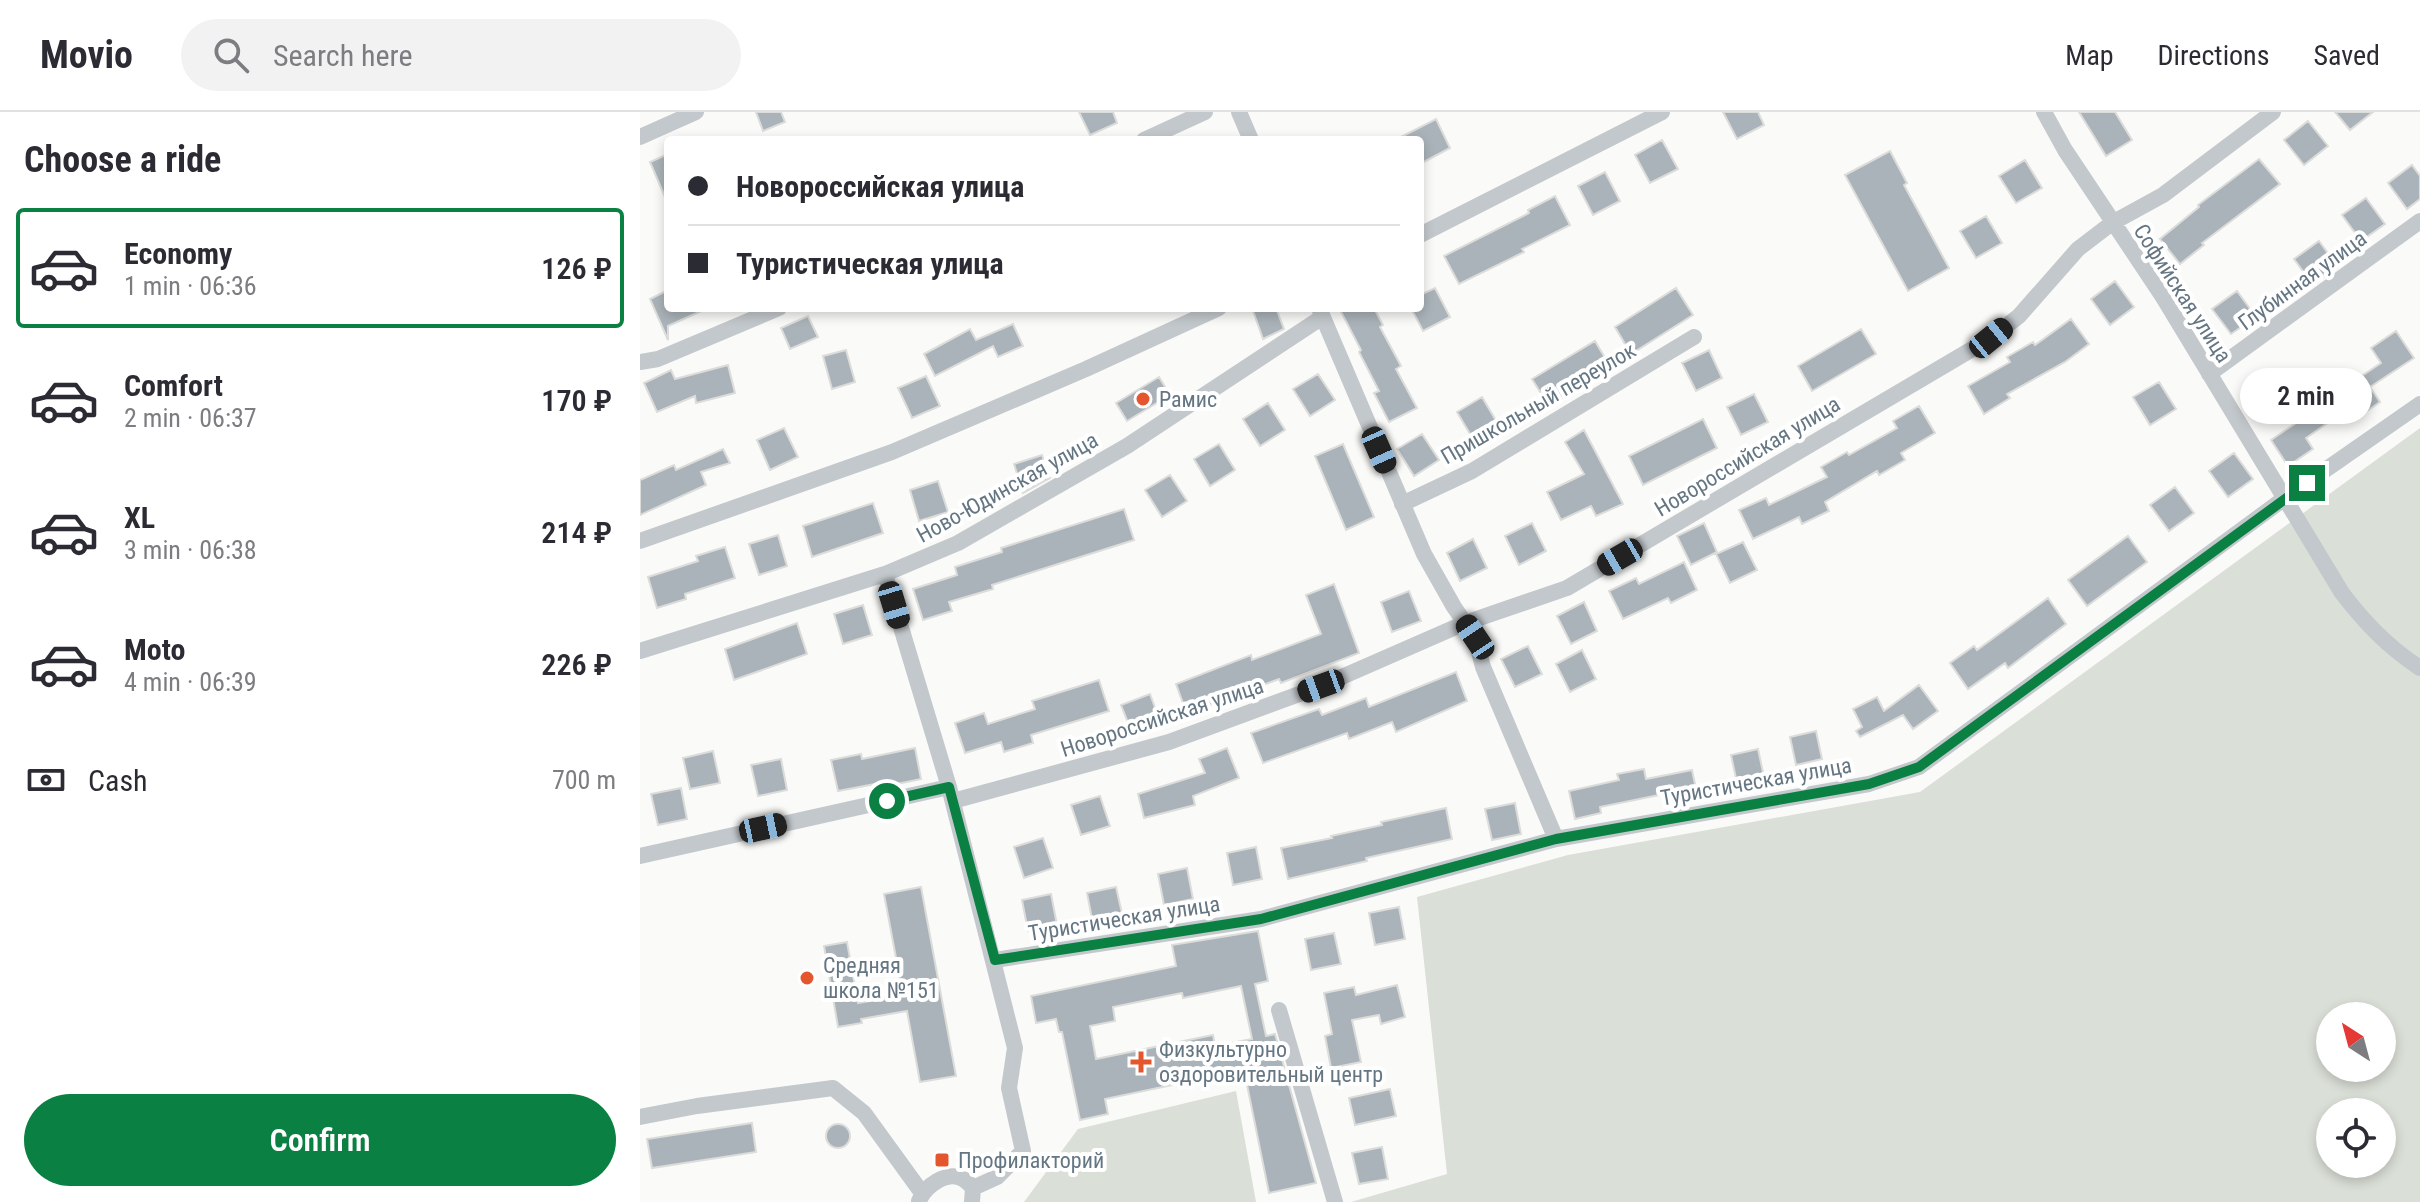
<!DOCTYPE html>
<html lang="en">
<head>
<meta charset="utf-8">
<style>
	:root { --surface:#fff; --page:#f2f2f3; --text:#2b2b33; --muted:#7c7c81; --line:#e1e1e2; --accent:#0b8043 }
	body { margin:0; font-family:"Roboto Condensed",sans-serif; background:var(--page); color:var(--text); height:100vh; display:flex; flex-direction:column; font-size:30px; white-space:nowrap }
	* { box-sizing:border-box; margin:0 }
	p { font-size:26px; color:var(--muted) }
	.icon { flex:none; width:44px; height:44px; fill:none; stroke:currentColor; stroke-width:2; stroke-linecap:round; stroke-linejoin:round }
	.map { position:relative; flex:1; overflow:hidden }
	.details { display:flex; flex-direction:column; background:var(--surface); width:640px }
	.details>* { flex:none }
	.banner { position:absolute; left:24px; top:24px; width:760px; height:176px; border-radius:8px; box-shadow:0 4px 12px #0003; display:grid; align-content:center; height:176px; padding:0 24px; background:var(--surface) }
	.needle { width:52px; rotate:324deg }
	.controls { position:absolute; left:1676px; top:890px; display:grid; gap:16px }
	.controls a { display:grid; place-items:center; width:80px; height:80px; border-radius:50%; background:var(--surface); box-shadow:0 4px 12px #0003; font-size:40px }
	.end { position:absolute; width:36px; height:36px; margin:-18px; border:10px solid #0b8043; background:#fff; box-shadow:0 0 0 4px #fff }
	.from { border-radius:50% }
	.bubble { position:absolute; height:56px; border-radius:28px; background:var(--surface); box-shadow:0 4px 12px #0003; font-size:26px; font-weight:600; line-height:56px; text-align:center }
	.car { position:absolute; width:24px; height:48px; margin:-24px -12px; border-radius:10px; box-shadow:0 0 6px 2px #0007; background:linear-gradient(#222 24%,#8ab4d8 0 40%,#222 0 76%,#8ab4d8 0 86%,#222 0) }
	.banner b { display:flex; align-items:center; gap:28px; height:76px; font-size:30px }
	.banner b+b { border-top:2px solid var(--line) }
	.banner i { width:20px; height:20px; background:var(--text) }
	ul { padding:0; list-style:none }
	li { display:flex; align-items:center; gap:24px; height:120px; margin:0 16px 12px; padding:0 8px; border:4px solid transparent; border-radius:8px }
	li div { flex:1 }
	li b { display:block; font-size:30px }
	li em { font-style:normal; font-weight:600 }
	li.current { border-color:var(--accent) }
	li>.icon { width:72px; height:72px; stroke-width:1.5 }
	h2 { padding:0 24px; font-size:36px; line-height:96px }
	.pay { display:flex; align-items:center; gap:20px; height:88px; padding:0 24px; font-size:30px }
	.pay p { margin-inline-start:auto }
	.action { display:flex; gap:16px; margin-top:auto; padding:16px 24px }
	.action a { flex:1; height:92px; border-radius:48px; background:var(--accent); color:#fff; font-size:32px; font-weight:600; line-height:92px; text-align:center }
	header { display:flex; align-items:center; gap:48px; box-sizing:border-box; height:112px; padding:0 40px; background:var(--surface); border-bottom:2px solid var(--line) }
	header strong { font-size:38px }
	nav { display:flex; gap:44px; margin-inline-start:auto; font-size:28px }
	.search { width:560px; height:72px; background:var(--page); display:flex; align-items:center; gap:20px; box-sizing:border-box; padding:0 28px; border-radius:44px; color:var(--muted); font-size:30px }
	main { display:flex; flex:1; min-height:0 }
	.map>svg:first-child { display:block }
</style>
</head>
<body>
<header>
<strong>Movio</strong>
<div class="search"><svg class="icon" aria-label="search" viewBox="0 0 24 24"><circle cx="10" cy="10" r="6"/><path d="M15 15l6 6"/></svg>Search here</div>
<nav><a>Map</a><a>Directions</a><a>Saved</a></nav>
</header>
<main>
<section class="details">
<h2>Choose a ride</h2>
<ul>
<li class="current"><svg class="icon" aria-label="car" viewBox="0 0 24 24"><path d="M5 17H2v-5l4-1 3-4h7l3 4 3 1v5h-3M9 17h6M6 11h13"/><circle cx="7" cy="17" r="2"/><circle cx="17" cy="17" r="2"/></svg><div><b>Economy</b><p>1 min · 06:36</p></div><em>126 ₽</em></li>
<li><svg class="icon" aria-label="car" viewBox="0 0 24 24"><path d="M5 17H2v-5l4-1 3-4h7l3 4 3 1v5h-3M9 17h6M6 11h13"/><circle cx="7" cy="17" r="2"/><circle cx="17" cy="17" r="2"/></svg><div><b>Comfort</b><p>2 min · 06:37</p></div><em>170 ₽</em></li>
<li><svg class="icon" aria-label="car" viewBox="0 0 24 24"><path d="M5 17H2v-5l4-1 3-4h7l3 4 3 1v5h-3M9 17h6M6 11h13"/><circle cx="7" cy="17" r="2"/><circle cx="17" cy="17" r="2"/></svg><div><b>XL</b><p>3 min · 06:38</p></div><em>214 ₽</em></li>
<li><svg class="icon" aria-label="car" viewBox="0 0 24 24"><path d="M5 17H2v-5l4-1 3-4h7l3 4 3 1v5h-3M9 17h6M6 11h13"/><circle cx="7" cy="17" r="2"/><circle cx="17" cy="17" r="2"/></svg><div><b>Moto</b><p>4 min · 06:39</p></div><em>226 ₽</em></li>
</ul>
<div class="pay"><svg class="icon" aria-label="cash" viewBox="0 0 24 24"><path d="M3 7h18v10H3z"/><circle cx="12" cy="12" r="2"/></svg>Cash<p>700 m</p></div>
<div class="action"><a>Confirm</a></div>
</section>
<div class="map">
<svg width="1780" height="1090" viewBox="0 0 1780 1090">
	<rect width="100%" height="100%" fill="#fafaf8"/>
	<path fill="#dadfd7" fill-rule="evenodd" d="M1780,316V1090H711L807,1062L777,785L928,743L1280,680ZM1690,904H1742V956H1690ZM1690,1000H1742V1052H1690Z
		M596,979L616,1090H384L438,1017Z"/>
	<path fill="#aab3b9" stroke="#dcdcda" stroke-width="2" fill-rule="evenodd" d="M116,0H141L145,10L123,19Z
		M439,0H473L477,11L450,23Z
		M1083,0H1118L1124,13L1097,27Z
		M1439,0H1475L1492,28L1466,44Z
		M1695,0H1733L1710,18Z
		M796,7L810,36L780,52V28H755Z
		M1668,9L1688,34L1664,53L1644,28Z
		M1022,28L1038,57L1010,71L995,43Z
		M1250,39L1267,71L1264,73L1309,156L1268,179L1205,63Z
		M28,42V92L10,50Z
		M1619,47L1640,72L1562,131L1564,133L1540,152L1520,127L1559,95L1558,93Z
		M1385,48L1402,76L1376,91L1359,64Z
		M1772,53L1780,64V87L1767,97L1748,71Z
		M965,60L980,89L953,103L938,74Z
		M915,84L930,113L882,137L884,140L819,172L804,144L889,101L888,98Z
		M1726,86L1745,112L1721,129L1702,103Z
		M1346,104L1362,131L1336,146L1320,119Z
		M1679,129L1698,155L1673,173L1654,147Z
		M1475,169L1494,195L1470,213L1451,187Z
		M795,176L810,205L783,219L771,196H780V183Z
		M1036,176L1053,203L991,242L975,215Z
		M28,178V196H68L28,214V228L10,187Z
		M1597,179L1616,205L1591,222L1572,197Z
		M612,196H636L644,217L623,227Z
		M699,196H734L743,213L740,215L761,254L756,257L777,296L749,310L734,281L739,279L719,240L721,238Z
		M168,204L178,225L150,237L141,216Z
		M1431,207L1449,232L1425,250L1367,282L1370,286L1344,302L1328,274L1370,250L1367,245L1393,230L1395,233Z
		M373,212L383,234L358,245L353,234L295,264L284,242L330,217L336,228Z
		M1221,217L1236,242L1172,279L1158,254Z
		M1756,219L1774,246L1730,275L1740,290L1715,307L1708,297L1666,326L1673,337L1648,354L1631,328L1666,304L1659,292L1684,276L1690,285L1741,251L1731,236Z
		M955,229L971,256L909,294L892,267Z
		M206,238L215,270L192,277L183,244Z
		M1069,238L1082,266L1056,279L1042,251Z
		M88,253L95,281L56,291L55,284L17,300L4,271L31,258L35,267Z
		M678,262L695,288L670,304L653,277Z
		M286,264L300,294L272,306L258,276Z
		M519,265L530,283L487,309L476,291Z
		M1519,270L1536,297L1510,313L1493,285Z
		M1114,282L1128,310L1101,323L1087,295Z
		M842,285L858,312L833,327L817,300Z
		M628,291L645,318L620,334L603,307Z
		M1279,294L1295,321L1261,341L1265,348L1239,363L1237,359L1185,390L1189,399L1162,412L1159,405L1113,427L1099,398L1126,386L1129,393L1187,365L1181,355L1207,340L1209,343L1257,316L1253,309Z
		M1063,307L1077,336L1003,373L989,344Z
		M144,316L158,345L130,358L117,328Z
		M944,318L983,392L956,404L951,394L921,408L907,380L944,362L925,330Z
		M782,322L799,348L774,364L757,337Z
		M579,332L595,358L570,374L554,347Z
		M703,332L734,405L706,418L675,344Z
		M83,337L90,351L61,360L66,373L0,403V368L34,353L36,358Z
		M1594,341L1613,367L1588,385L1569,359Z
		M402,343L410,366L383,381L374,352Z
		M530,363L547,389L522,405L505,378Z
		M298,369L308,400L279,409L270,378Z
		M1535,375L1554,401L1529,419L1510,393Z
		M233,391L243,421L172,445L163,414Z
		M484,397L494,428L352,473L353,477L309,490L312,499L283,508L273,477L317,463L315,455L362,440L361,436Z
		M892,411L906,439L879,453L865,424Z
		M1064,411L1077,440L1051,453L1037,424Z
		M138,423L147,454L119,463L109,432Z
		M1488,424L1507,450L1447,494L1428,468Z
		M833,427L847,456L820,469L807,441Z
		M1103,430L1117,458L1090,471L1076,442Z
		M85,435L95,466L45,482L46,487L17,496L8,465L58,449L56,444Z
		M1044,450L1057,478L1031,491L1028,486L983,507L969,479L996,466L999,472Z
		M694,472L719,541L641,571L639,567L547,602L536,572L611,543L612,548L681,522L666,483Z
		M769,479L781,509L752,520L741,490Z
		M1408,486L1426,512L1368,556L1365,551L1328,577L1310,551L1334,534L1337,538Z
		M944,490L957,519L931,532L917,504Z
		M223,493L232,523L203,532L194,502Z
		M157,511L167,542L94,568L85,537Z
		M888,534L902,562L875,575L861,547Z
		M942,538L956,567L930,580L916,552Z
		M816,560L827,589L756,620L752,610L709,627L707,621L623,651L611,621L679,597L682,603L726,586L729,595Z
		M459,568L469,599L391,623L393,631L364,640L361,630L325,641L315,611L344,601L348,612L395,597L392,589Z
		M1279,573L1298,599L1273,617L1263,603L1220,625L1216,619L1222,615L1213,597L1237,585L1244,599Z
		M510,582L521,612L493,623L481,593Z
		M1176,619L1182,647L1156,653L1150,625Z
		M275,636L281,667L252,673L251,669L198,679L191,648L221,642L222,647Z
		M587,636L599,666L553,684L555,693L504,706L498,682L565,661L559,647Z
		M1118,637L1124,665L1097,671L1091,643Z
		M73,639L80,671L50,677L43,646Z
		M141,647L147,678L118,684L111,653Z
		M1004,657L1006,667L1052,658L1058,686L1031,691L1029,681L960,695L961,701L935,707L929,679L979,668L977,662Z
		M41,676L47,707L18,713L11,682Z
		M460,684L470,714L441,723L431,693Z
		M875,691L881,722L852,728L845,697Z
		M806,696L812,727L726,746L727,749L648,767L641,736L692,726L691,724L742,713L741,710Z
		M403,726L413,756L384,766L374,735Z
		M616,735L622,767L593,773L587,741Z
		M547,756L553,787L524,793L518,762Z
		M281,775L316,964L280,970L267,899L221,907L222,911L198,915L184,834L207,830L218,891L263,883L244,782Z
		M476,775L483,806L453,812L447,781Z
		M411,782L417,813L388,819L382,788Z
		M759,795L765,827L735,833L729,801Z
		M618,819L628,869L615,872L626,924L635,922L676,1071L629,1081L604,958L465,987L468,1002L440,1008L422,920H419L416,907L396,911L391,884L536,854L532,833ZM601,874L612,927L575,934L573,923L456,947L450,914L475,909L473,895L542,881L543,886Z
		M694,821L701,852L671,858L665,827Z
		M757,873L765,905L741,912L739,903L712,908L721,950L691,956L685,924L692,922L684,881L714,875L716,883Z
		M750,977L756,1004L715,1013L709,986Z
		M112,1011L116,1040L12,1056L7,1027Z
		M186 1024a12 12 0 1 1 24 0a12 12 0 1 1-24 0Z
		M742,1035L748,1067L719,1072L712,1041Z"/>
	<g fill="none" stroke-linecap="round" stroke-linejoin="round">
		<path stroke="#c3c8cc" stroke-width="16" d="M599,0L611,28
			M1404,0L1425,38L1523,185L1702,481C1725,511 1748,535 1780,556
			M0,25L56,0
			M504,28L565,0
			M780,123L1022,0
			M679,196L784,442L814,495L835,525L843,555L916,727
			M0,250L18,247L139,196
			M1569,262L1780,109
			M762,392L832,359L1054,225
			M0,429L252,340L446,257L579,196
			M245,462L309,675L375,936L369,976L383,1039L357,1065L333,1076
			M0,539L245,462L318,431L487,334L681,206
			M313,689L529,630L681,574L825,511L927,476L1351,226L1379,204L1438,137L1472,111L1523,83L1633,0
			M0,744L309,675
			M355,848L621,807L916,727L1229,672L1279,655L1645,386L1780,292
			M639,898L695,1090
			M0,1005L57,994L193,976L224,1001L282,1081
			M279,1089C285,1074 307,1058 323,1067C327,1069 330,1073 333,1076L332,1090"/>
	</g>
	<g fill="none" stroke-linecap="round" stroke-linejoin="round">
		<path stroke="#0b8043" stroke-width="10" d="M247,689L309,675L355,848L621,807L916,727L1229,672L1279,655L1667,371"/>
	</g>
	<g fill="#e4572e" stroke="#fff" stroke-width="3">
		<circle cx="503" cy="287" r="8"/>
		<circle cx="167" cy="866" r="8"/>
		<path d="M497 938h8v8h8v8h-8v8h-8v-8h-8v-8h8z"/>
		<rect x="294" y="1040" width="16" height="16" rx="4"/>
	</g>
	<g text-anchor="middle" stroke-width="8" stroke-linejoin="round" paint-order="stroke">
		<g font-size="22" fill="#657683" stroke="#fff">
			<text transform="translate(1662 168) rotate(-36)" y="8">Глубинная улица</text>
			<text transform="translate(1543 181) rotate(57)" y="8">Софийская улица</text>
			<text transform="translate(898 291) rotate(-30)" y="8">Пришкольный переулок</text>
			<text transform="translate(1107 344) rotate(-31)" y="8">Новороссийская улица</text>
			<text transform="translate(367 375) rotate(-29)" y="8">Ново-Юдинская улица</text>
			<text transform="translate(522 605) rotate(-18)" y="8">Новороссийская улица</text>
			<text transform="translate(1116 669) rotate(-10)" y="8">Туристическая улица</text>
			<text transform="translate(484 806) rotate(-9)" y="8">Туристическая улица</text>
		</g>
		<g font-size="22" fill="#657683" stroke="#fff" text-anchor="start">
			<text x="519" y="295">Рамис</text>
			<text x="183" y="861">Средняя<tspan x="183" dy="25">школа №151</tspan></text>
			<text x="519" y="945">Физкультурно<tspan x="519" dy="25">оздоровительный центр</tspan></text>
			<text x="318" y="1056">Профилакторий</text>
		</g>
	</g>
</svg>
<div class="controls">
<a><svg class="needle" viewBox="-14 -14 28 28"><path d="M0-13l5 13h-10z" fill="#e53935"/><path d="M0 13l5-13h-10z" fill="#7c7c81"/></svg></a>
<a><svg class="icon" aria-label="locate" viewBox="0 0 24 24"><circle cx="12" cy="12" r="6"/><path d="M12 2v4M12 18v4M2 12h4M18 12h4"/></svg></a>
</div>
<i class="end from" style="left:247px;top:689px"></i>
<i class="end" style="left:1667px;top:371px"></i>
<div class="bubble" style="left:1600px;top:256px;width:132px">2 min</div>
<i class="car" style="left:1351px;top:226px;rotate:51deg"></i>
<i class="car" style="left:739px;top:338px;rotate:156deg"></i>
<i class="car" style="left:980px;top:445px;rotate:240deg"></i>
<i class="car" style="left:254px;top:493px;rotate:163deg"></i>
<i class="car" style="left:835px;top:525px;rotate:326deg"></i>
<i class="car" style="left:681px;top:574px;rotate:250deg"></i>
<i class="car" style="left:123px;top:716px;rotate:78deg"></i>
<div class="banner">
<b><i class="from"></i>Новороссийская улица</b>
<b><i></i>Туристическая улица</b>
</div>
</div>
</main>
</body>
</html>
